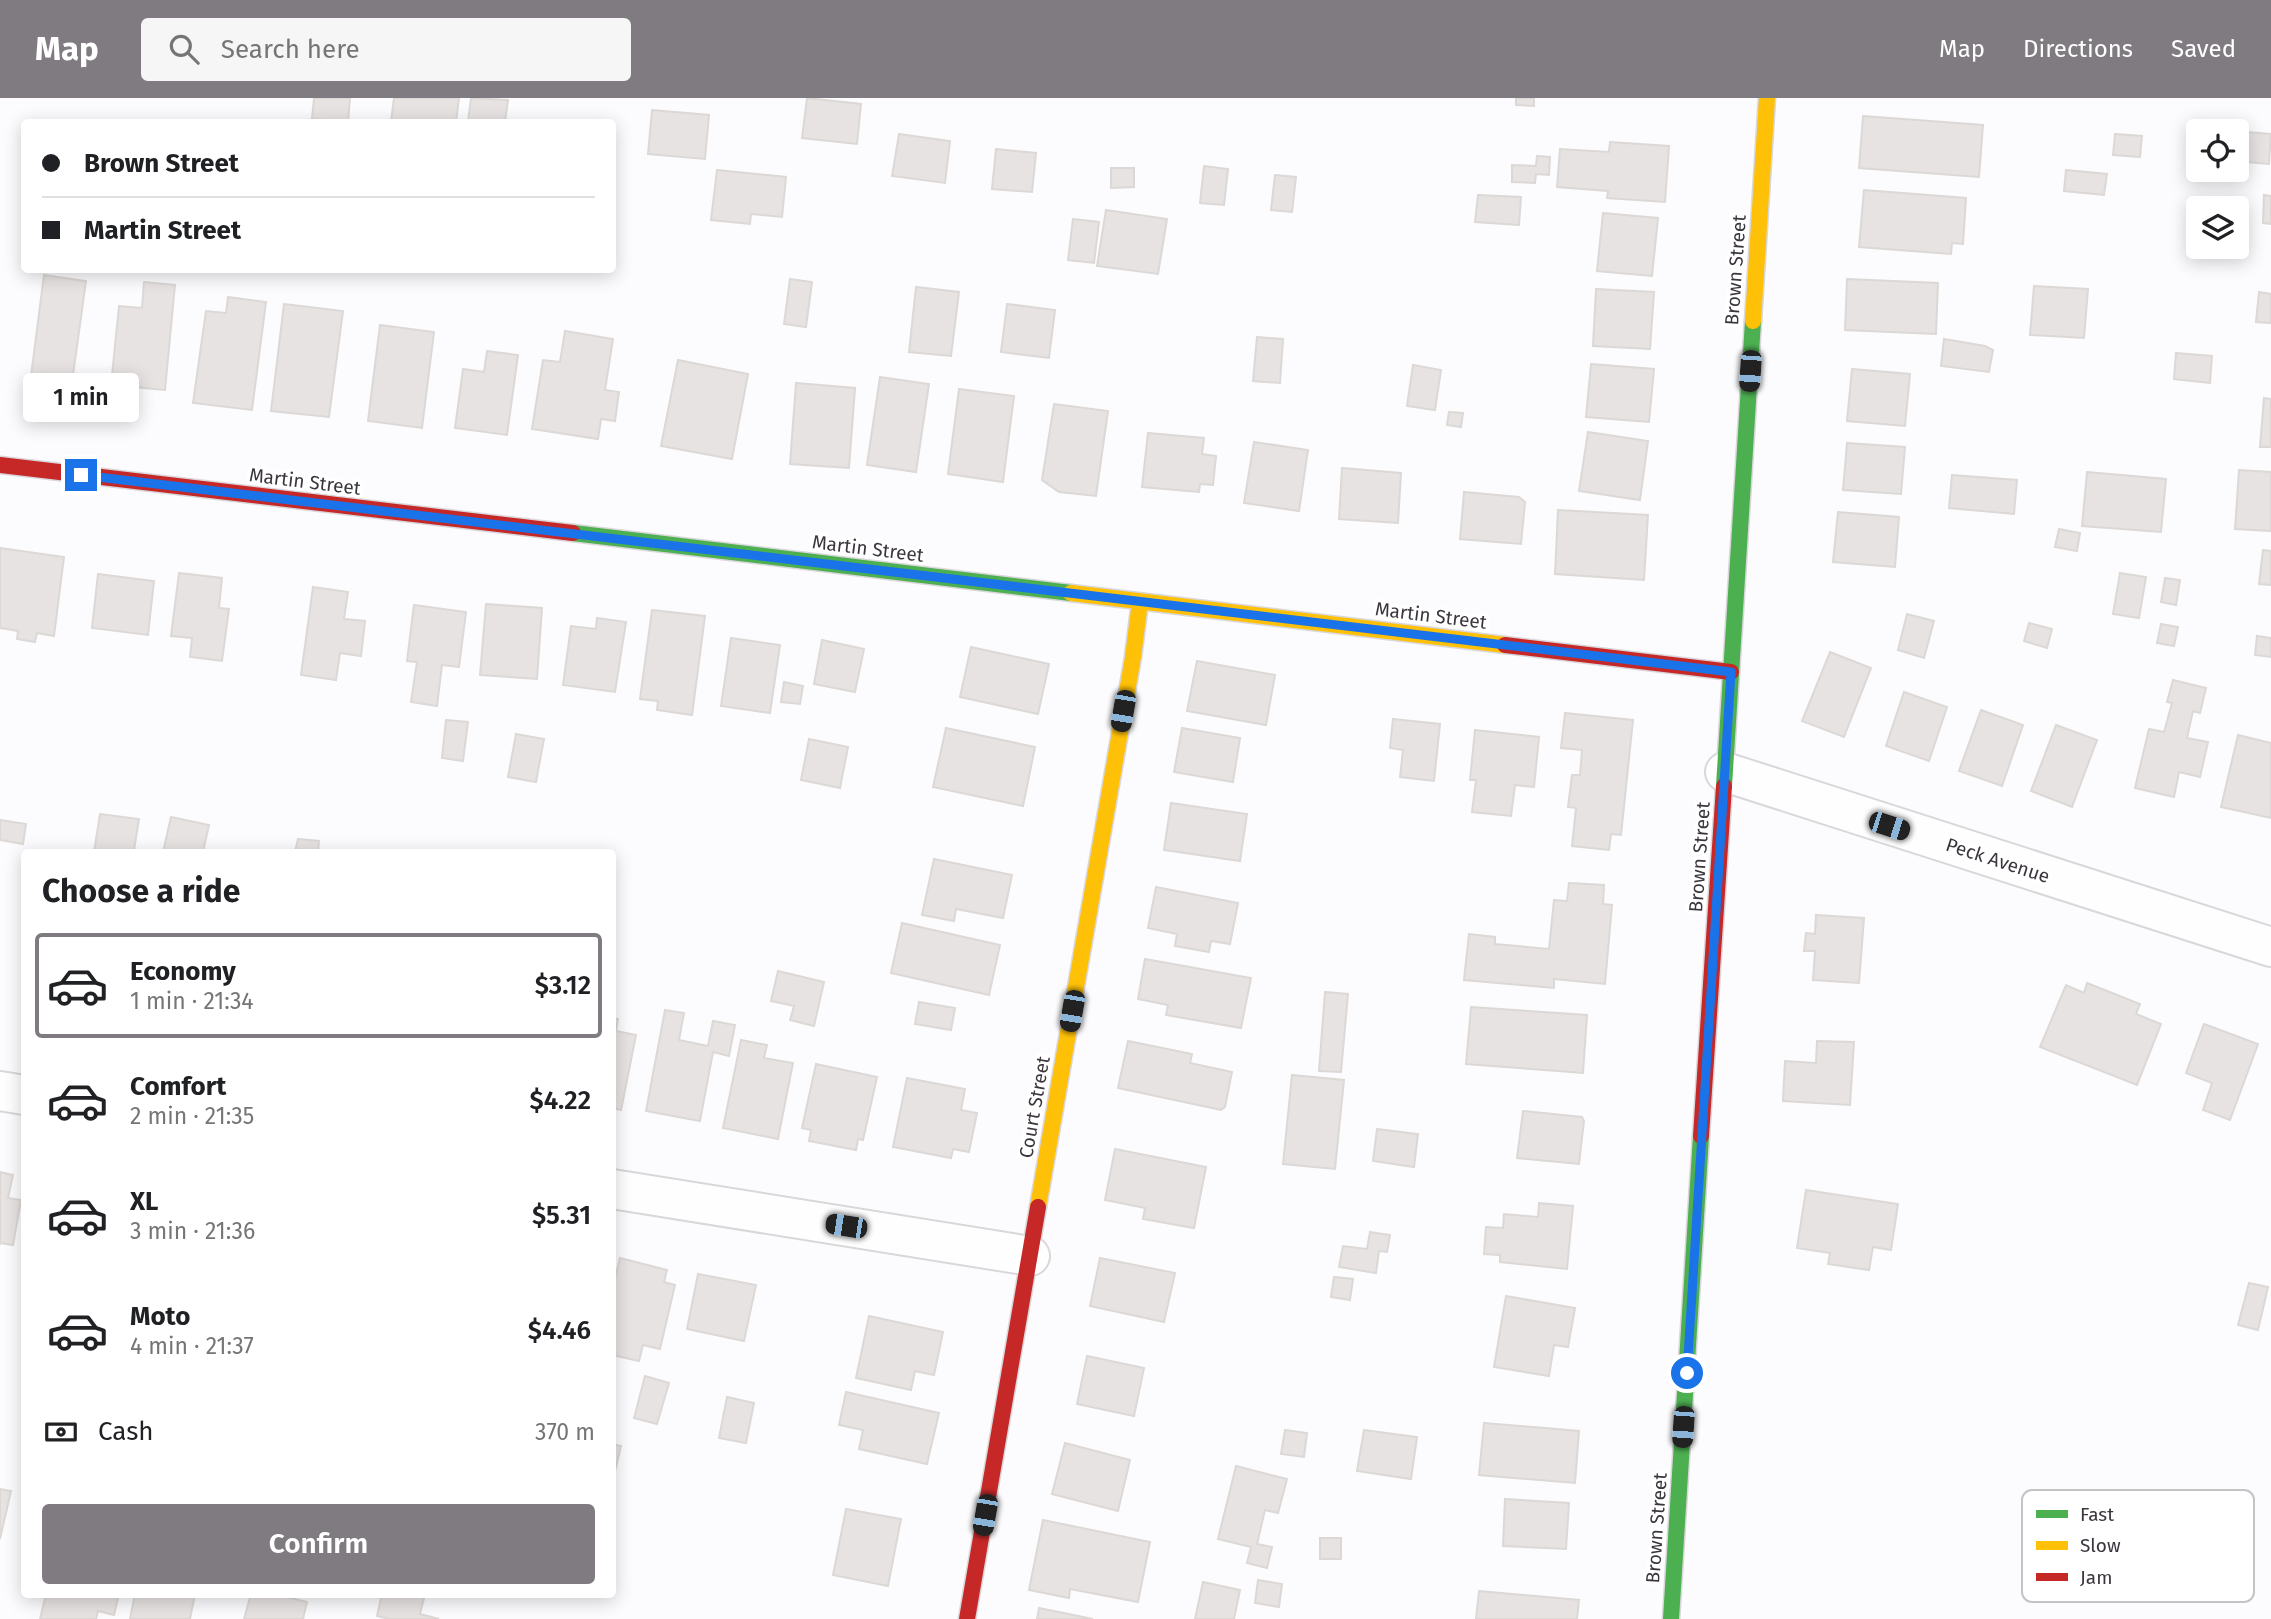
<!DOCTYPE html>
<html lang="en">
<head>
<meta charset="utf-8">
<style>
	:root { --surface:#fff; --page:#f6f6f6; --text:#202124; --muted:#757577; --line:#e0e0e0; --accent:#7f7b80 }
	body { margin:0; font-family:"Fira Sans",sans-serif; background:var(--page); color:var(--text); height:100vh; display:flex; flex-direction:column; font-size:26px; white-space:nowrap }
	* { box-sizing:border-box; margin:0 }
	p { font-size:23px; color:var(--muted) }
	.icon { flex:none; width:38px; height:38px; fill:none; stroke:currentColor; stroke-width:2; stroke-linecap:round; stroke-linejoin:round }
	.map { position:relative; flex:1; overflow:hidden }
	.details { position:absolute; left:21px; top:751px; width:595px; height:749px; display:flex; flex-direction:column; background:var(--surface); border-radius:7px; box-shadow:0 4px 18px #0003 }
	.details>* { flex:none }
	.top-card { position:absolute; left:21px; top:21px; width:595px; height:154px; border-radius:7px; box-shadow:0 4px 18px #0003; display:grid; align-content:center; height:154px; padding:0 21px; background:var(--surface) }
	.controls { position:absolute; left:2186px; top:21px; display:grid; gap:14px }
	.controls a { display:grid; place-items:center; width:63px; height:63px; border-radius:7px; background:var(--surface); box-shadow:0 4px 18px #0003; font-size:35px }
	.end { position:absolute; width:32px; height:32px; margin:-16px; border:9px solid #1a73e8; background:#fff; box-shadow:0 0 0 4px #fff }
	.from { border-radius:50% }
	.bubble { position:absolute; height:49px; border-radius:7px; background:var(--surface); box-shadow:0 4px 18px #0003; font-size:23px; font-weight:600; line-height:49px; text-align:center }
	.car { position:absolute; width:21px; height:42px; margin:-21px -10px; border-radius:9px; box-shadow:0 0 5px 2px #0007; background:linear-gradient(#222 24%,#8ab4d8 0 40%,#222 0 76%,#8ab4d8 0 86%,#222 0) }
	.top-card b { display:flex; align-items:center; gap:24px; height:66px; font-size:26px }
	.top-card b+b { border-top:2px solid var(--line) }
	.top-card i { width:18px; height:18px; background:var(--text) }
	ul { padding:0; list-style:none }
	li { display:flex; align-items:center; gap:21px; height:105px; margin:0 14px 10px; padding:0 7px; border:4px solid transparent; border-radius:7px }
	li div { flex:1 }
	li b { display:block; font-size:26px }
	li em { font-style:normal; font-weight:600 }
	li.current { border-color:var(--accent) }
	li>.icon { width:63px; height:63px; stroke-width:1.5 }
	h2 { padding:0 21px; font-size:32px; line-height:84px }
	.pay { display:flex; align-items:center; gap:18px; height:77px; padding:0 21px; font-size:26px }
	.pay p { margin-inline-start:auto }
	.cta { display:flex; gap:14px; margin-top:auto; padding:14px 21px }
	.cta a { flex:1; height:80px; border-radius:7px; background:var(--accent); color:#fff; font-size:28px; font-weight:600; line-height:80px; text-align:center }
	header { display:flex; align-items:center; gap:42px; box-sizing:border-box; height:98px; padding:0 35px; background:var(--accent); color:#fff }
	header strong { font-size:33px }
	nav { display:flex; gap:38px; margin-inline-start:auto; font-size:24px }
	.search { width:490px; height:63px; background:var(--page); display:flex; align-items:center; gap:18px; box-sizing:border-box; padding:0 24px; border-radius:7px; color:var(--muted); font-size:26px }
	.map>svg:first-child { display:block }
</style>
</head>
<body>
<header>
<strong>Map</strong>
<div class="search"><svg class="icon" aria-label="search" viewBox="0 0 24 24"><circle cx="10" cy="10" r="6"/><path d="M15 15l6 6"/></svg>Search here</div>
<nav><a>Map</a><a>Directions</a><a>Saved</a></nav>
</header>
<div class="map">
<svg width="2271" height="1521" viewBox="0 0 2271 1521">
	<rect width="100%" height="100%" fill="#fcfbfd"/>
	<path fill="#e7e3e2" stroke="#dcd8d6" stroke-width="2" d="M314,0H350L348,24L312,21Z
		M394,0H459L456,24H391Z
		M471,0L508,2L505,24H468Z
		M807,0L861,6L857,46L802,40Z
		M1516,0H1534V8L1516,7Z
		M652,12L709,17L705,61L648,56Z
		M1863,18L1983,27L1979,79L1859,70Z
		M2235,33L2271,36L2269,66L2236,63Z
		M899,36L950,43L945,85L892,78Z
		M2115,36L2142,38L2140,59L2113,57Z
		M1610,44L1669,48L1665,104L1607,100L1608,93L1557,89L1560,51L1609,54Z
		M996,51L1036,55L1032,94L992,91Z
		M1537,58L1550,59L1549,77L1536,76L1535,85L1512,84V67L1536,68Z
		M1204,68L1228,71L1224,107L1200,105Z
		M1111,70H1134V89L1111,90Z
		M717,72L786,79L782,119L751,116L750,126L711,122Z
		M2066,72L2107,76L2104,97L2064,93Z
		M1275,77L1296,79L1292,114L1271,112Z
		M1864,92L1966,100L1963,146L1952,145L1951,156L1859,149Z
		M1478,97L1521,99L1519,127L1475,124Z
		M2264,97L2271,98V126L2263,125Z
		M1106,112L1167,121L1158,176L1097,168Z
		M1603,115L1658,120L1652,178L1597,173Z
		M1073,121L1099,124L1094,165L1068,162Z
		M44,177L86,183L72,284L31,278Z
		M790,181L812,184L806,229L784,226Z
		M1847,181L1938,185L1936,236L1845,232Z
		M144,184L175,187L165,292L111,287L119,208L142,210Z
		M2034,188L2088,191L2084,240L2030,237Z
		M916,189L959,194L951,258L909,254Z
		M1596,191L1654,194L1650,251L1593,248Z
		M2259,194L2271,196V225L2256,224Z
		M228,199L266,204L252,312L193,305L206,213L226,215Z
		M284,206L343,213L329,319L271,313Z
		M1007,206L1055,212L1049,260L1001,254Z
		M380,227L434,234L422,330L368,323Z
		M565,233L613,241L605,292L619,294L615,323L601,321L598,341L532,331L543,262L560,264Z
		M1257,239L1283,241L1280,285L1253,283Z
		M1944,241L1985,248L1993,252L1989,274L1941,268Z
		M487,253L518,257L507,337L455,330L463,271L484,274Z
		M2176,255L2212,258L2210,285L2174,281Z
		M678,262L748,276L732,361L661,348Z
		M1591,266L1654,271L1649,324L1586,319Z
		M1413,267L1441,272L1435,312L1407,308Z
		M1852,271L1910,276L1905,328L1847,323Z
		M880,279L929,286L916,374L867,367Z
		M796,285L855,290L849,370L790,366Z
		M959,291L1014,298L1003,384L948,376Z
		M2264,300L2271,301V349H2260Z
		M1054,306L1108,313L1096,398L1059,394L1042,382Z
		M1449,314L1463,315L1461,329L1447,327Z
		M1588,334L1648,343L1640,402L1579,393Z
		M1148,335L1204,340L1202,356L1216,358L1213,387L1200,386L1199,394L1142,389Z
		M1254,344L1308,352L1299,413L1244,405Z
		M1847,345L1905,349L1901,396L1843,392Z
		M1342,370L1401,375L1398,425L1339,421Z
		M2239,372L2271,374V433L2235,431Z
		M2087,374L2166,381L2161,434L2082,428Z
		M1952,377L2017,382L2014,416L1949,410Z
		M1464,394L1519,399L1525,404L1521,446L1460,441Z
		M1558,412L1648,417L1644,482L1555,476Z
		M1838,414L1899,419L1895,469L1833,464Z
		M2059,431L2080,435L2077,453L2055,449Z
		M0,450L64,459L54,538L37,535L35,544L17,541L18,533L0,530Z
		M2263,452L2271,453V487L2259,486Z
		M179,475L222,480L219,510L229,511L222,563L190,559L192,540L171,538Z
		M2120,475L2146,479L2139,520L2113,516Z
		M98,476L154,483L148,537L92,530Z
		M2165,480L2180,482L2176,507L2161,504Z
		M313,489L348,494L344,521L365,523L361,558L340,555L336,582L301,577Z
		M486,506L542,510L537,581L480,577Z
		M414,507L466,514L459,569L442,567L437,608L411,604L417,564L407,563Z
		M652,512L705,518L692,617L657,612L658,603L640,601Z
		M1907,516L1934,523L1924,560L1898,552Z
		M597,520L626,524L615,594L563,587L571,528L596,531Z
		M2029,525L2052,531L2047,550L2024,543Z
		M2161,526L2178,529L2174,548L2157,545Z
		M2257,538L2271,540V559L2255,557Z
		M731,540L780,547L770,615L721,608Z
		M822,542L864,551L855,594L814,586Z
		M971,549L1049,566L1038,616L960,599Z
		M1830,554L1871,570L1844,639L1802,623Z
		M1197,563L1275,577L1266,627L1187,613Z
		M2173,582L2206,590L2200,615L2193,613L2187,640L2208,644L2200,679L2179,674L2174,699L2135,690L2149,631L2164,634L2172,605L2167,604Z
		M784,584L803,588L800,606L781,604Z
		M1904,594L1947,609L1929,663L1886,648Z
		M1981,612L2023,627L2002,688L1959,673Z
		M1565,615L1633,622L1621,737L1611,736L1609,752L1572,748L1576,710L1568,709L1572,677H1580L1582,652L1561,650Z
		M1393,621L1440,626L1434,683L1400,679L1403,652L1390,650Z
		M446,622L468,624L463,663L442,660Z
		M2056,627L2097,642L2072,709L2031,693Z
		M946,630L1035,649L1023,708L933,689Z
		M1182,630L1240,640L1233,684L1174,674Z
		M1475,632L1539,639L1534,689L1515,687L1511,718L1472,714L1476,682H1470Z
		M516,636L544,641L536,684L508,679Z
		M2238,637L2271,645V720L2221,709Z
		M809,641L848,649L840,690L801,682Z
		M1171,705L1247,716L1240,763L1164,752Z
		M100,716L139,721L134,752L94,754Z
		M171,719L209,727L203,754H163Z
		M0,722L26,726L23,746L0,742Z
		M298,741L319,743L318,754H295Z
		M934,761L1012,777L1003,820L956,811L954,823L922,817Z
		M1569,785L1604,787L1603,806L1612,807L1605,886L1554,881V890L1464,882L1469,836L1495,839V846L1549,851L1554,802L1567,803Z
		M1156,789L1238,805L1230,846L1211,843L1209,854L1175,848L1177,836L1148,830Z
		M1816,817L1864,820L1859,885L1813,882L1815,853H1804L1806,835L1815,836Z
		M902,825L1000,847L989,897L891,875Z
		M1145,861L1251,880L1241,930L1166,917L1168,907L1138,901Z
		M778,873L824,884L814,928L790,922L794,908L771,903Z
		M2087,885L2140,906L2136,916L2161,926L2137,987L2040,949L2066,887L2084,895Z
		M1325,894L1348,896L1341,974L1319,973Z
		M919,904L955,910L951,932L915,926Z
		M1471,909L1587,917L1583,975L1466,966Z
		M665,912L684,915L679,942L708,948L713,923L735,927L729,958L713,954L700,1023L646,1013Z
		M612,920L618,921L616,933L636,937L621,1012L612,1010Z
		M2204,926L2258,946L2230,1022L2203,1012L2212,985L2186,975Z
		M741,942L767,947L764,960L793,965L778,1041L723,1030Z
		M1128,943L1192,956L1190,965L1232,974L1225,1009L1221,1012L1118,990Z
		M1817,943L1854,944L1850,1007L1783,1003L1785,963L1816,965Z
		M816,966L877,979L863,1042L858,1041L856,1052L809,1043L811,1032L802,1030Z
		M1292,977L1344,982L1335,1071L1283,1066Z
		M907,980L965,991L961,1012L977,1015L969,1054L953,1051L951,1060L893,1049Z
		M1523,1013L1582,1019L1584,1023L1579,1066L1517,1060Z
		M1377,1031L1418,1036L1414,1069L1373,1063Z
		M1115,1051L1206,1069L1194,1130L1143,1121L1145,1110L1105,1102Z
		M0,1074L13,1077L8,1100L21,1102L13,1147L0,1145V1147Z
		M1806,1092L1898,1106L1891,1152L1873,1149L1869,1172L1828,1166L1830,1155L1797,1150Z
		M1539,1105L1573,1108L1567,1171L1500,1164V1157L1484,1156L1486,1129L1503,1130L1504,1116L1538,1119Z
		M1370,1134L1390,1137L1387,1154L1379,1153L1376,1175L1339,1169L1343,1148L1367,1151Z
		M620,1160L667,1172L664,1184L675,1187L660,1251L643,1247L639,1263L612,1257V1192Z
		M1100,1160L1175,1175L1164,1224L1090,1208Z
		M698,1176L756,1187L744,1243L687,1231Z
		M1334,1179L1353,1181L1350,1202L1331,1199Z
		M2249,1185L2268,1189L2258,1232L2238,1227Z
		M1506,1198L1575,1210L1568,1249L1554,1247L1549,1278L1494,1269Z
		M869,1218L943,1234L934,1277L915,1273L911,1292L856,1280Z
		M1087,1258L1144,1270L1134,1318L1077,1306Z
		M645,1278L669,1285L657,1326L634,1320Z
		M846,1294L939,1315L927,1366L859,1351L863,1332L839,1327Z
		M727,1299L754,1305L746,1345L719,1340Z
		M1484,1325L1579,1333L1575,1385L1479,1377Z
		M1285,1332L1307,1335L1304,1359L1281,1356Z
		M1364,1332L1417,1339L1411,1381L1357,1373Z
		M1065,1345L1130,1362L1118,1413L1052,1396Z
		M612,1346L621,1348L612,1386Z
		M1236,1368L1287,1381L1278,1415L1265,1412L1257,1446L1272,1449L1267,1470L1247,1465L1251,1449L1218,1441Z
		M0,1391L11,1393L0,1441Z
		M1505,1401L1569,1405L1566,1451L1503,1448Z
		M846,1411L901,1421L888,1488L833,1477Z
		M1043,1422L1150,1444L1138,1504L1070,1491L1069,1500L1029,1492Z
		M1320,1440H1341V1461H1320Z
		M1258,1482L1282,1486L1279,1509L1255,1505Z
		M1203,1484L1240,1492L1234,1521H1195Z
		M1479,1493L1579,1502L1577,1521H1476Z
		M46,1496H119L114,1517L98,1513L96,1521H40Z
		M135,1496H195L190,1521H130Z
		M251,1496H274L307,1504L303,1521H244Z
		M382,1496H425L420,1516L439,1521H389L377,1518Z
		M1039,1510L1093,1521H1037Z"/>
	<g fill="none" stroke-linecap="round" stroke-linejoin="round">
		<defs>
			<path id="street" d="M1725,674L2271,849
				M0,993L24,997
				M612,1091L1030,1158"/>
			<path id="fast" d="M573,435L1071,495
				M1724,688L1753,223
				M1671,1521L1701,1038"/>
			<path id="slow" d="M1753,223L1767,0
				M1071,495L1505,547
				M1038,1109L1133,559L1140,504"/>
			<path id="jam" d="M0,367L573,435
				M1505,547L1731,574
				M1701,1038L1724,688
				M967,1521L1038,1109"/>
		</defs>
		<use href="#street" stroke="#dad7db" stroke-width="42"/>
		<use href="#fast" stroke="#dad7db" stroke-width="19"/>
		<use href="#slow" stroke="#dad7db" stroke-width="19"/>
		<use href="#jam" stroke="#dad7db" stroke-width="19"/>
		<use href="#street" stroke="#fffeff" stroke-width="38"/>
		<use href="#fast" stroke="#4caf50" stroke-width="16"/>
		<use href="#slow" stroke="#ffc107" stroke-width="16"/>
		<use href="#jam" stroke="#c62828" stroke-width="16"/>
	</g>
	<g fill="none" stroke-linecap="round" stroke-linejoin="round">
		<path stroke="#1a73e8" stroke-width="9" d="M81,377L1731,574L1687,1275"/>
	</g>
	<g text-anchor="middle" stroke-width="7" stroke-linejoin="round" paint-order="stroke">
		<g font-size="19" fill="#3b363d" stroke="#fff">
			<text transform="translate(1735 172) rotate(-86)" y="7">Brown Street</text>
			<text transform="translate(305 383) rotate(7)" y="7">Martin Street</text>
			<text transform="translate(868 450) rotate(7)" y="7">Martin Street</text>
			<text transform="translate(1431 517) rotate(7)" y="7">Martin Street</text>
			<text transform="translate(1699 759) rotate(-86)" y="7">Brown Street</text>
			<text transform="translate(1998 762) rotate(18)" y="7">Peck Avenue</text>
			<text transform="translate(1034 1009) rotate(-80)" y="7">Court Street</text>
			<text transform="translate(1656 1430) rotate(-86)" y="7">Brown Street</text>
		</g>
	</g>
	<rect x="2022" y="1392" width="232" height="112" rx="10" fill="#fff" stroke="#c4c3c5" stroke-width="2"/>
	<rect x="2036" y="1412" width="32" height="8" fill="#4caf50"/>
	<rect x="2036" y="1443" width="32" height="9" fill="#ffc107"/>
	<rect x="2036" y="1475" width="32" height="8" fill="#c62828"/>
	<g font-size="19" fill="#3b363d">
		<text x="2080" y="1423">Fast</text>
		<text x="2080" y="1454">Slow</text>
		<text x="2080" y="1486">Jam</text>
	</g>
</svg>
<div class="controls">
<a><svg class="icon" aria-label="locate" viewBox="0 0 24 24"><circle cx="12" cy="12" r="6"/><path d="M12 2v4M12 18v4M2 12h4M18 12h4"/></svg></a>
<a><svg class="icon" aria-label="layers" viewBox="0 0 24 24"><path d="M12 4l9 5-9 5-9-5zM3 14l9 5 9-5"/></svg></a>
</div>
<i class="end from" style="left:1687px;top:1275px"></i>
<i class="end" style="left:81px;top:377px"></i>
<div class="bubble" style="left:23px;top:275px;width:116px">1 min</div>
<i class="car" style="left:1750px;top:273px;rotate:184deg"></i>
<i class="car" style="left:1123px;top:613px;rotate:190deg"></i>
<i class="car" style="left:1889px;top:728px;rotate:108deg"></i>
<i class="car" style="left:1072px;top:913px;rotate:190deg"></i>
<i class="car" style="left:846px;top:1128px;rotate:279deg"></i>
<i class="car" style="left:1683px;top:1329px;rotate:184deg"></i>
<i class="car" style="left:985px;top:1417px;rotate:190deg"></i>
<div class="top-card">
<b><i class="from"></i>Brown Street</b>
<b><i></i>Martin Street</b>
</div>
<section class="details">
<h2>Choose a ride</h2>
<ul>
<li class="current"><svg class="icon" aria-label="car" viewBox="0 0 24 24"><path d="M5 17H2v-5l4-1 3-4h7l3 4 3 1v5h-3M9 17h6M6 11h13"/><circle cx="7" cy="17" r="2"/><circle cx="17" cy="17" r="2"/></svg><div><b>Economy</b><p>1 min · 21:34</p></div><em>$3.12</em></li>
<li><svg class="icon" aria-label="car" viewBox="0 0 24 24"><path d="M5 17H2v-5l4-1 3-4h7l3 4 3 1v5h-3M9 17h6M6 11h13"/><circle cx="7" cy="17" r="2"/><circle cx="17" cy="17" r="2"/></svg><div><b>Comfort</b><p>2 min · 21:35</p></div><em>$4.22</em></li>
<li><svg class="icon" aria-label="car" viewBox="0 0 24 24"><path d="M5 17H2v-5l4-1 3-4h7l3 4 3 1v5h-3M9 17h6M6 11h13"/><circle cx="7" cy="17" r="2"/><circle cx="17" cy="17" r="2"/></svg><div><b>XL</b><p>3 min · 21:36</p></div><em>$5.31</em></li>
<li><svg class="icon" aria-label="car" viewBox="0 0 24 24"><path d="M5 17H2v-5l4-1 3-4h7l3 4 3 1v5h-3M9 17h6M6 11h13"/><circle cx="7" cy="17" r="2"/><circle cx="17" cy="17" r="2"/></svg><div><b>Moto</b><p>4 min · 21:37</p></div><em>$4.46</em></li>
</ul>
<div class="pay"><svg class="icon" aria-label="cash" viewBox="0 0 24 24"><path d="M3 7h18v10H3z"/><circle cx="12" cy="12" r="2"/></svg>Cash<p>370 m</p></div>
<div class="cta"><a>Confirm</a></div>
</section>
</div>
</body>
</html>
